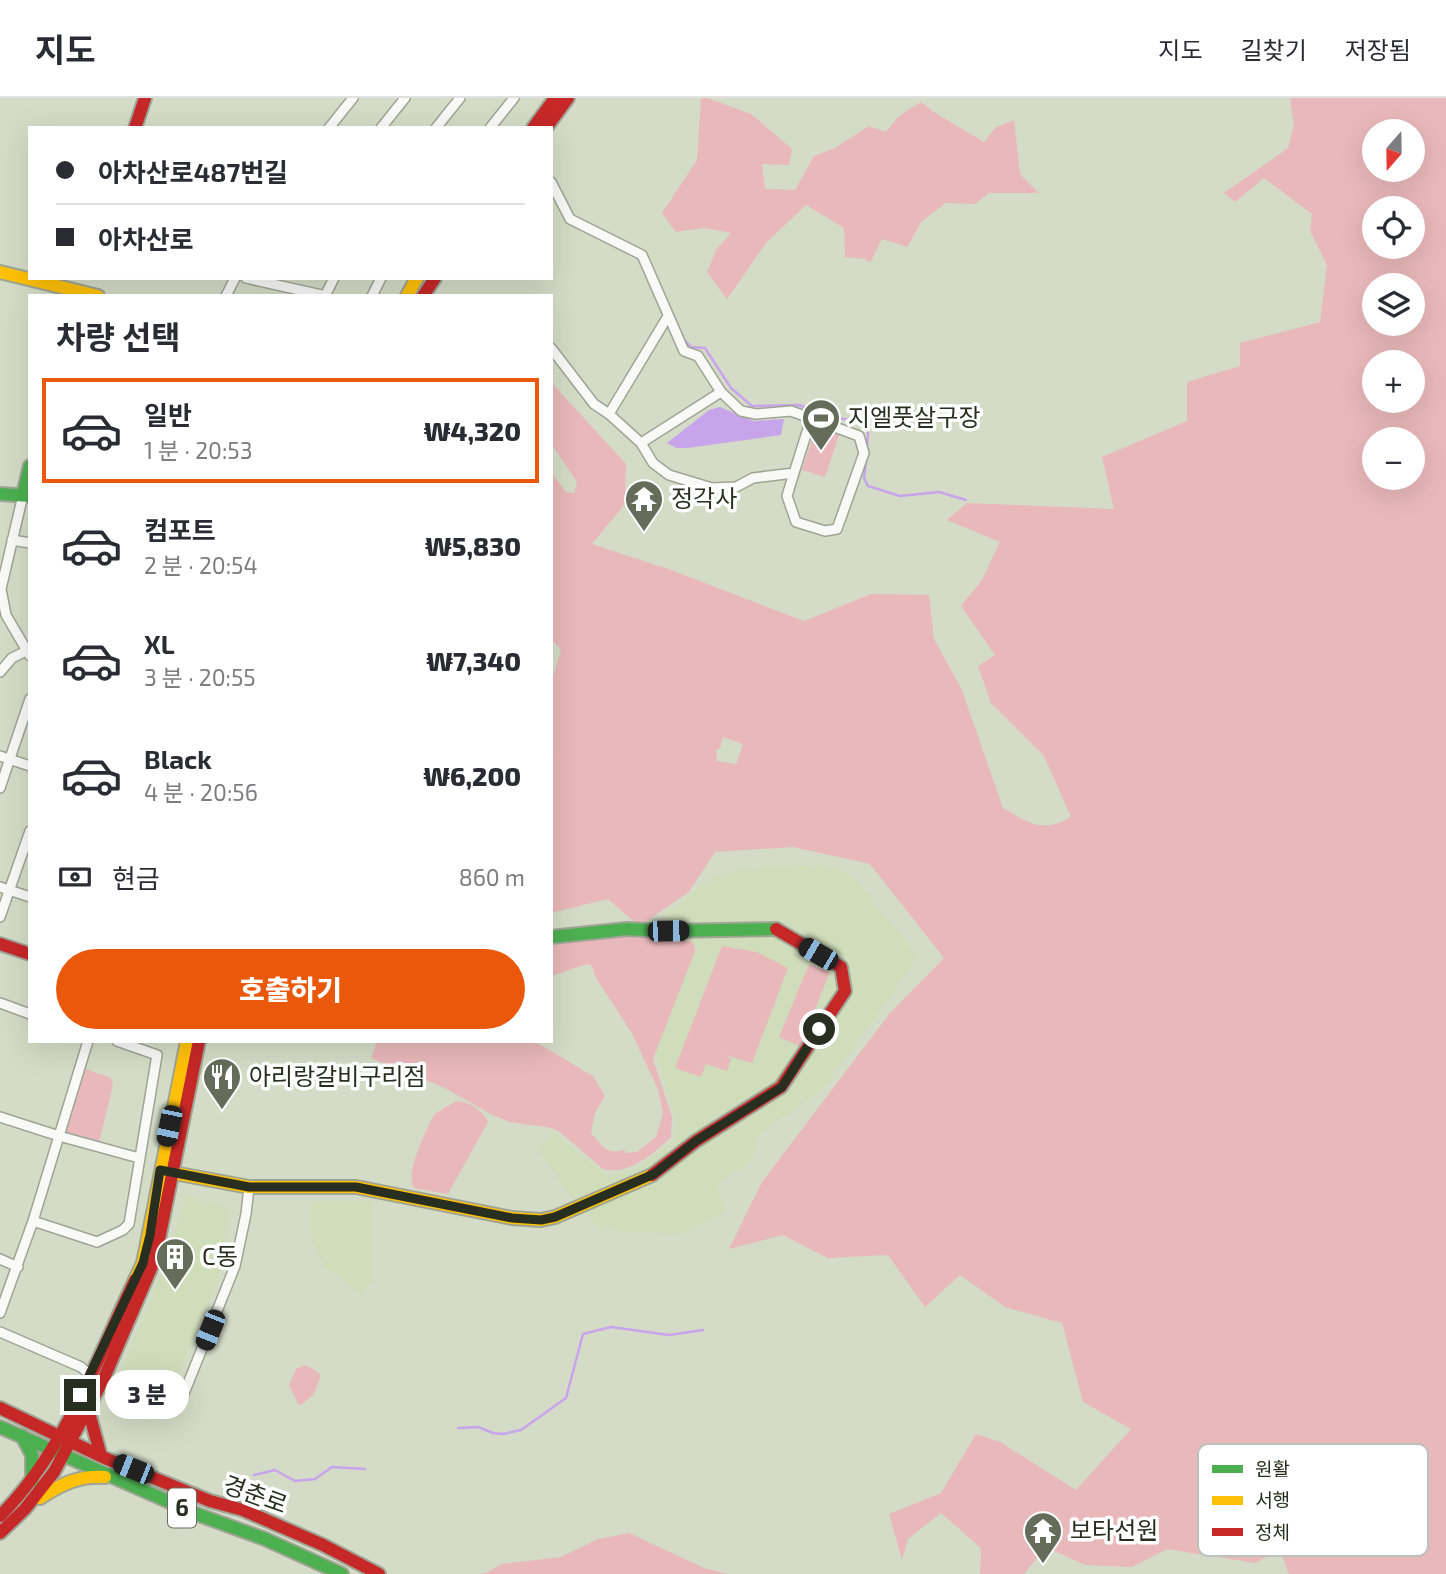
<!DOCTYPE html>
<html lang="ko">
<head>
<meta charset="utf-8">
<style>
	:root { --surface:#fff; --page:#f2f2f3; --text:#2b2b33; --muted:#7c7c81; --line:#e1e1e2; --accent:#ea580c }
	body { margin:0; font-family:"Exo 2","Noto Sans KR",sans-serif; background:var(--page); color:var(--text); height:100vh; display:flex; flex-direction:column; font-size:26px; white-space:nowrap }
	* { box-sizing:border-box; margin:0 }
	p { font-size:23px; color:var(--muted) }
	.icon { flex:none; width:38px; height:38px; fill:none; stroke:currentColor; stroke-width:2; stroke-linecap:round; stroke-linejoin:round }
	.map { position:relative; flex:1; overflow:hidden }
	.drawer { position:absolute; left:28px; top:196px; width:525px; height:749px; display:flex; flex-direction:column; background:var(--surface); border-radius:0px; box-shadow:0 7px 28px #0002 }
	.drawer>* { flex:none }
	.hud { position:absolute; left:28px; top:28px; width:525px; height:154px; border-radius:0px; box-shadow:0 7px 28px #0002; display:grid; align-content:center; height:154px; padding:0 28px; background:var(--surface) }
	.needle { width:46px; rotate:200deg }
	.buttons { position:absolute; left:1362px; top:21px; display:grid; gap:14px }
	.buttons a { display:grid; place-items:center; width:63px; height:63px; border-radius:50%; background:var(--surface); box-shadow:0 7px 28px #0002; font-size:35px }
	.end { position:absolute; width:32px; height:32px; margin:-16px; border:9px solid #292f20; background:#fff; box-shadow:0 0 0 4px #fff }
	.from { border-radius:50% }
	.bubble { position:absolute; height:49px; border-radius:24px; background:var(--surface); box-shadow:0 7px 28px #0002; font-size:23px; font-weight:800; line-height:49px; text-align:center }
	.car { position:absolute; width:21px; height:42px; margin:-21px -10px; border-radius:9px; box-shadow:0 0 5px 2px #0007; background:linear-gradient(#222 24%,#8ab4d8 0 40%,#222 0 76%,#8ab4d8 0 86%,#222 0) }
	.hud b { display:flex; align-items:center; gap:24px; height:66px; font-size:26px }
	.hud b+b { border-top:2px solid var(--line) }
	.hud i { width:18px; height:18px; background:var(--text) }
	ul { padding:0; list-style:none }
	li { display:flex; align-items:center; gap:21px; height:105px; margin:0 14px 10px; padding:0 14px; border:4px solid transparent; border-radius:0px }
	li div { flex:1 }
	li b { display:block; font-size:26px }
	li em { font-style:normal; font-weight:800 }
	li.selected { border-color:var(--accent) }
	li>.icon { width:63px; height:63px; stroke-width:1.5 }
	h2 { padding:0 28px; font-size:32px; line-height:84px }
	.pay { display:flex; align-items:center; gap:18px; height:77px; padding:0 28px; font-size:26px }
	.pay p { margin-inline-start:auto }
	.action { display:flex; gap:14px; margin-top:auto; padding:14px 28px }
	.action a { flex:1; height:80px; border-radius:42px; background:var(--accent); color:#fff; font-size:28px; font-weight:800; line-height:80px; text-align:center }
	header { display:flex; align-items:center; gap:42px; box-sizing:border-box; height:98px; padding:0 35px; background:var(--surface); border-bottom:2px solid var(--line) }
	header strong { font-size:33px }
	nav { display:flex; gap:38px; margin-inline-start:auto; font-size:24px }
	.map>svg:first-child { display:block }
</style>
</head>
<body>
<header>
<strong>지도</strong>
<nav><a>지도</a><a>길찾기</a><a>저장됨</a></nav>
</header>
<div class="map">
<svg width="1446" height="1476" viewBox="0 0 1446 1476">
	<rect width="100%" height="100%" fill="#d4dcc7"/>
	<path fill="#cfddbb" d="M822,767L852,777L918,858L864,936L820,994L757,1037L753,1062L717,1087L725,1114L683,1136L601,1132L570,1098L538,1050L554,1034L607,1078L635,1071L673,1043L677,1027L651,938L662,818L706,784L738,771Z
		M186,1098L230,1111L223,1167L205,1216L167,1301L140,1299L114,1289L150,1205L174,1137Z
		M311,1103H372V1182L362,1197L325,1169L311,1140Z"/>
	<path fill="#e9b8ba" fill-rule="evenodd" d="M701,0H707L751,16L792,51L789,67L762,66L765,91L795,92L814,58L835,50L869,28L886,34L899,18L921,4L932,13L984,44L995,30L1014,22L1020,76L1039,95H989L975,106L946,105L922,123L907,149L882,141L870,165L865,161L845,159L844,130L806,107L766,145L727,201L707,174L716,152L731,135L704,130L676,134L662,115L697,62Z
		M1290,0H1446V1476H1289L1280,1452L1255,1465L1167,1451L1132,1469L1085,1467L1046,1449L1024,1476H980L981,1450L941,1415L908,1441L902,1462L889,1416L941,1395L976,1336L1000,1344L1076,1392L1131,1331L1083,1304L1062,1225L1005,1209L960,1177L925,1209L888,1157L828,1160L783,1137L729,1151L762,1084L890,915L944,860L870,766L793,749L715,754L689,794L639,828L608,801L551,815V666L554,657L551,655V585L561,552L551,541V374L566,394L574,395L577,384L551,345V284L626,366L625,406L592,446L671,472L804,523L871,496L929,497L934,541L962,592L1003,710C1030,725 1042,736 1071,719L1044,658L991,605L978,568L995,557L961,508L982,482L1000,444L947,422L967,405L1114,411L1102,359L1187,323V284L1240,268V245L1320,224L1327,167L1310,133L1312,116L1264,80L1235,104L1224,95L1288,50L1294,27ZM1374,33H1412V72H1374ZM1374,110H1412V149H1374ZM1374,187H1412V226H1374ZM1374,264H1412V303H1374ZM1374,341H1412V380H1374ZM723,639L743,646L736,666L717,663L716,652L720,650Z
		M816,329L839,337L825,379L802,372Z
		M629,838L690,843L694,846L695,853L653,961L672,1019L671,1039C655,1055 627,1078 603,1071L561,1035L552,1030L510,1024L492,1017L445,990L371,960L377,943H534L593,978L605,998L595,1015L591,1035C603,1048 605,1057 624,1052L627,1055L637,1054L656,1039L663,1015L658,991L631,934L596,880L592,868L587,866L551,878V847Z
		M722,848L757,854L788,870L752,965L725,957L731,961L727,973L706,966L701,979L675,970Z
		M809,866L830,874L800,948L779,939Z
		M80,969L111,980L113,987L98,1049L59,1038Z
		M456,1003C469,1003 482,1012 488,1024L448,1096L414,1090C405,1074 424,1039 431,1022L436,1015Z
		M305,1267L318,1274L321,1278L313,1297L301,1307L298,1306L289,1287L296,1271Z
		M629,1435L704,1470L728,1476H479L486,1475L502,1466L561,1459L598,1441Z"/>
	<path fill="#c8a5eb" d="M720,309L754,323L784,321L781,337L688,350H676L667,345L709,312Z"/>
	<g fill="none" stroke-linecap="round" stroke-linejoin="round">
		<path stroke="#c8a5eb" stroke-width="2.5" d="M682,239L691,249L705,250L731,290L752,308L799,307L836,320L859,323L868,334L867,350
			M866,363L864,380L868,388L900,398L939,394L966,402
			M458,1330L478,1329L493,1335L503,1336L521,1332L566,1300L583,1236L611,1229L669,1237L703,1232
			M254,1377L275,1372L295,1383L315,1381L332,1369L365,1371"/>
		<defs>
			<path id="street" d="M329,30L353,0
				M381,30L405,0
				M436,30L460,0
				M490,30L514,0
				M551,84L570,121L642,157L684,253L698,258L721,294L741,313L756,316L791,313L859,338L864,355L837,431L825,433L796,424L787,398L794,375L753,380L736,389L712,390L669,377L653,365L641,345L609,316L594,306L551,250
				M246,180L326,198
				M226,198L235,180
				M325,198L334,180
				M372,198L381,180
				M609,316L668,218
				M641,345L721,294
				M794,375L811,321
				M23,397L1,491L6,517L30,558
				M12,442L30,445
				M0,574L12,560L26,553
				M0,658L30,668
				M0,690L30,601
				M0,789L30,799
				M0,819L30,733
				M0,905L30,916
				M117,943L157,957L129,1126L123,1132L97,1144L33,1123L59,1038L139,1060
				M0,1019L59,1038L88,943
				M0,1161L18,1169
				M0,1215L33,1123
				M0,1234L81,1269L90,1277
				M183,1298L235,1168L246,1116L249,1089"/>
			<path id="fast" d="M0,396L30,398
				M23,397L30,368
				M551,839L627,831L668,833L776,831
				M0,1329L199,1417L265,1441L342,1476
				M22,1338L32,1357V1383"/>
			<path id="slow" d="M0,174L98,198
				M407,198L417,180
				M163,1073L249,1089H356L512,1120L541,1122L555,1119L652,1077
				M135,1182L143,1165L187,943
				M40,1400C61,1386 80,1377 105,1379"/>
			<path id="jam" d="M135,30L145,0
				M533,30L555,0
				M546,30L568,0
				M423,198L435,180
				M0,846L30,856
				M652,1077L696,1043L781,989L845,893L841,869L776,831
				M0,1310L107,1361L210,1403L243,1412L323,1447L379,1476
				M88,1311L101,1358
				M0,1418C64,1354 96,1263 135,1182
				M0,1435L25,1411L54,1374L104,1280L155,1161L199,943"/>
		</defs>
		<use href="#street" stroke="#9fa595" stroke-width="12"/>
		<use href="#fast" stroke="#9fa595" stroke-width="16"/>
		<use href="#slow" stroke="#9fa595" stroke-width="16"/>
		<use href="#jam" stroke="#9fa595" stroke-width="16"/>
		<use href="#street" stroke="#f9faf7" stroke-width="9"/>
		<use href="#fast" stroke="#4caf50" stroke-width="12"/>
		<use href="#slow" stroke="#ffc107" stroke-width="12"/>
		<use href="#jam" stroke="#c62828" stroke-width="12"/>
	</g>
	<g fill="none" stroke-linecap="round" stroke-linejoin="round">
		<path stroke="#292f20" stroke-width="9" d="M80,1297L143,1165L150,1137L160,1072L249,1089H356L512,1120L541,1122L555,1119L654,1076L696,1043L782,989L819,931"/>
	</g>
	<defs>
		<symbol id="stadium-pin" viewBox="-11 -11 22 30"><path d="M0 17L-7.5 6A9.5 9.5 0 1 1 7.5 6Z" fill="#656c5a" stroke="#fff"/><path d="M0-5a6.5 5 0 1 0 0 10a6.5 5 0 1 0 0-10ZM-3.5-1.8h7v3.6h-7Z" fill="#fff"/></symbol>
		<symbol id="temple-pin" viewBox="-11 -11 22 30"><path d="M0 17L-7.5 6A9.5 9.5 0 1 1 7.5 6Z" fill="#656c5a" stroke="#fff"/><path d="M0-6L5-2H3V0L6.5 2.5H4V6H1.5V3h-3V6H-4V2.5H-6.5L-3 0V-2H-5Z" fill="#fff"/></symbol>
		<symbol id="restaurant-pin" viewBox="-11 -11 22 30"><path d="M0 17L-7.5 6A9.5 9.5 0 1 1 7.5 6Z" fill="#656c5a" stroke="#fff"/><path d="M-5-6h1v4h1v-4h1v4h1v-4h1v5L-1.5 .5V6h-2V.5L-5-1ZM5-6V6H3V1.5H1.5Q1.5-4 5-6Z" fill="#fff"/></symbol>
		<symbol id="building-pin" viewBox="-11 -11 22 30"><path d="M0 17L-7.5 6A9.5 9.5 0 1 1 7.5 6Z" fill="#656c5a" stroke="#fff"/><path d="M-4-6H4V6H1V3H-1V6H-4ZM-2.5-4.3h1.7v1.8h-1.7ZM.8-4.3h1.7v1.8H.8ZM-2.5-1h1.7V.8h-1.7ZM.8-1h1.7V.8H.8Z" fill="#fff"/></symbol>
	</defs>
	<g fill-rule="evenodd">
		<use href="#stadium-pin" x="799" y="298" width="44" height="60"/>
		<use href="#temple-pin" x="622" y="379" width="44" height="60"/>
		<use href="#restaurant-pin" x="200" y="957" width="44" height="60"/>
		<use href="#building-pin" x="153" y="1137" width="44" height="60"/>
		<use href="#temple-pin" x="1021" y="1411" width="44" height="60"/>
	</g>
	<g text-anchor="middle" stroke-width="7" stroke-linejoin="round" paint-order="stroke">
		<rect fill="#fff" stroke="#696d63" stroke-width="2" x="168" y="1390.5" width="28" height="39" rx="5"/>
		<g font-size="23" font-weight="bold" fill="#292f20">
			<text x="182" y="1418">6</text>
		</g>
		<g font-size="24" fill="#292f20" stroke="#fff" text-anchor="start">
			<text x="848" y="328">지엘풋살구장</text>
			<text x="671" y="409">정각사</text>
			<text x="249" y="987">아리랑갈비구리점</text>
			<text x="202" y="1167">C동</text>
			<text x="1070" y="1441">보타선원</text>
		</g>
		<g font-size="24" fill="#292f20" stroke="#fff">
			<text transform="translate(255 1397) rotate(20)" y="8">경춘로</text>
		</g>
	</g>
	<rect x="1198" y="1346" width="230" height="112" rx="10" fill="#fff" stroke="#bfc1bc" stroke-width="2"/>
	<rect x="1212" y="1367" width="31" height="8" fill="#4caf50"/>
	<rect x="1212" y="1398" width="31" height="9" fill="#ffc107"/>
	<rect x="1212" y="1430" width="31" height="8" fill="#c62828"/>
	<g font-size="19" fill="#292f20">
		<text x="1255" y="1378">원활</text>
		<text x="1255" y="1409">서행</text>
		<text x="1255" y="1441">정체</text>
	</g>
</svg>
<div class="buttons">
<a><svg class="needle" viewBox="-14 -14 28 28"><path d="M0-13l5 13h-10z" fill="#e53935"/><path d="M0 13l5-13h-10z" fill="#7c7c81"/></svg></a>
<a><svg class="icon" aria-label="locate" viewBox="0 0 24 24"><circle cx="12" cy="12" r="6"/><path d="M12 2v4M12 18v4M2 12h4M18 12h4"/></svg></a>
<a><svg class="icon" aria-label="layers" viewBox="0 0 24 24"><path d="M12 4l9 5-9 5-9-5zM3 14l9 5 9-5"/></svg></a>
<a>+</a>
<a>−</a>
</div>
<i class="end from" style="left:819px;top:931px"></i>
<i class="end" style="left:80px;top:1297px"></i>
<div class="bubble" style="left:105px;top:1272px;width:84px">3 분</div>
<i class="car" style="left:668px;top:833px;rotate:89deg"></i>
<i class="car" style="left:818px;top:856px;rotate:300deg"></i>
<i class="car" style="left:169px;top:1028px;rotate:192deg"></i>
<i class="car" style="left:210px;top:1232px;rotate:202deg"></i>
<i class="car" style="left:133px;top:1371px;rotate:292deg"></i>
<div class="hud">
<b><i class="from"></i>아차산로487번길</b>
<b><i></i>아차산로</b>
</div>
<section class="drawer">
<h2>차량 선택</h2>
<ul>
<li class="selected"><svg class="icon" aria-label="car" viewBox="0 0 24 24"><path d="M5 17H2v-5l4-1 3-4h7l3 4 3 1v5h-3M9 17h6M6 11h13"/><circle cx="7" cy="17" r="2"/><circle cx="17" cy="17" r="2"/></svg><div><b>일반</b><p>1 분 · 20:53</p></div><em>₩4,320</em></li>
<li><svg class="icon" aria-label="car" viewBox="0 0 24 24"><path d="M5 17H2v-5l4-1 3-4h7l3 4 3 1v5h-3M9 17h6M6 11h13"/><circle cx="7" cy="17" r="2"/><circle cx="17" cy="17" r="2"/></svg><div><b>컴포트</b><p>2 분 · 20:54</p></div><em>₩5,830</em></li>
<li><svg class="icon" aria-label="car" viewBox="0 0 24 24"><path d="M5 17H2v-5l4-1 3-4h7l3 4 3 1v5h-3M9 17h6M6 11h13"/><circle cx="7" cy="17" r="2"/><circle cx="17" cy="17" r="2"/></svg><div><b>XL</b><p>3 분 · 20:55</p></div><em>₩7,340</em></li>
<li><svg class="icon" aria-label="car" viewBox="0 0 24 24"><path d="M5 17H2v-5l4-1 3-4h7l3 4 3 1v5h-3M9 17h6M6 11h13"/><circle cx="7" cy="17" r="2"/><circle cx="17" cy="17" r="2"/></svg><div><b>Black</b><p>4 분 · 20:56</p></div><em>₩6,200</em></li>
</ul>
<div class="pay"><svg class="icon" aria-label="cash" viewBox="0 0 24 24"><path d="M3 7h18v10H3z"/><circle cx="12" cy="12" r="2"/></svg>현금<p>860 m</p></div>
<div class="action"><a>호출하기</a></div>
</section>
</div>
</body>
</html>
